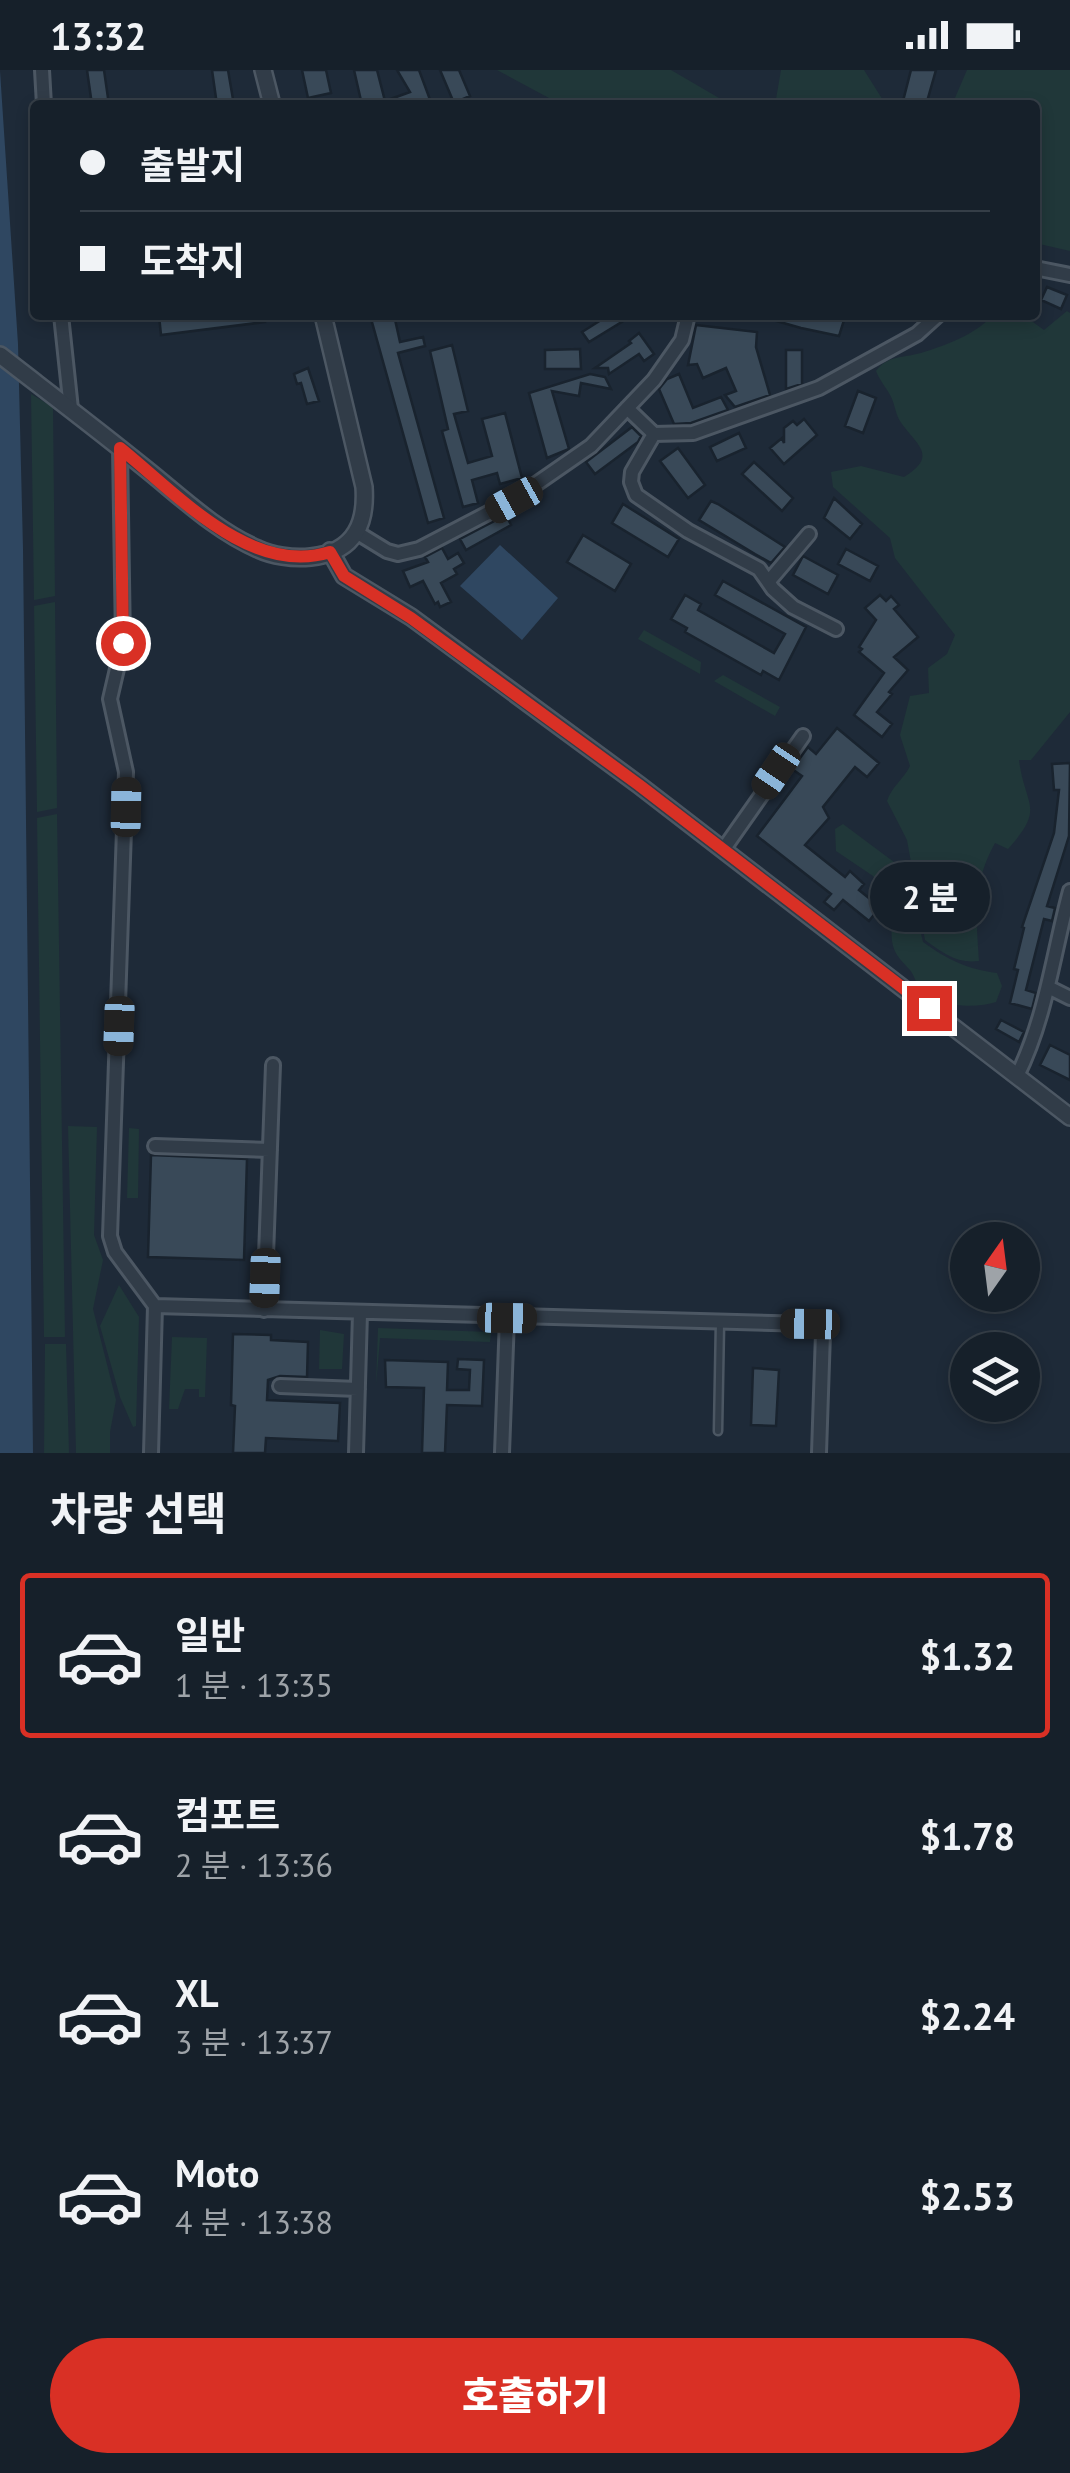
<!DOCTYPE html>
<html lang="ko">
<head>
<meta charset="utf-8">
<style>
	:root { --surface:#16202a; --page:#232d36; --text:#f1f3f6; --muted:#9ea3a8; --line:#353e47; --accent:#d93025 }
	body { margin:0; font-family:"PT Sans","Noto Sans KR",sans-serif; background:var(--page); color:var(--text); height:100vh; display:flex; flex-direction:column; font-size:38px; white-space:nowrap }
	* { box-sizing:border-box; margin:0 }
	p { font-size:32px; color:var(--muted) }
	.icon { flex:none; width:55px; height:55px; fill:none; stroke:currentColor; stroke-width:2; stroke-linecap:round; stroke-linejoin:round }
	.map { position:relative; height:1383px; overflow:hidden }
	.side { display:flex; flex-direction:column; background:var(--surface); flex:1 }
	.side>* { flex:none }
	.hud { position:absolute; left:30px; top:30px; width:1010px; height:220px; border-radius:10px; box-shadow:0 5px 15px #0003,0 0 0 2px var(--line); display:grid; align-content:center; height:220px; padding:0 50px; background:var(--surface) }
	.needle { width:65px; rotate:14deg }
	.tools { position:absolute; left:950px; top:1152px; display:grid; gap:20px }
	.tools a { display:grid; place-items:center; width:90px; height:90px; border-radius:50%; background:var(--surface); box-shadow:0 5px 15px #0003,0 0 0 2px var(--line); font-size:50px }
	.end { position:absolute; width:45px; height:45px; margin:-22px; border:12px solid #d93025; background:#fff; box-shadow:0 0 0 5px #fff }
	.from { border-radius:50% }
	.bubble { position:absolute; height:70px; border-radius:35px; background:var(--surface); box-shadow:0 5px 15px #0003,0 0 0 2px var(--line); font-size:32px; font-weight:800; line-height:70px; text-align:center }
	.car { position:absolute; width:30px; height:60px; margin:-30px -15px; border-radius:12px; box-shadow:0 0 8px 2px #0007; background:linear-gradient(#222 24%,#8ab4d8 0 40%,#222 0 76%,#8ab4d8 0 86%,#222 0) }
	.hud b { display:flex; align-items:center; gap:35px; height:95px; font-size:38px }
	.hud b+b { border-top:2px solid var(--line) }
	.hud i { width:25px; height:25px; background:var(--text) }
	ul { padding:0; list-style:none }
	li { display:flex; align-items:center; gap:30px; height:165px; margin:0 20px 15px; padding:0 30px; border:5px solid transparent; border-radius:10px }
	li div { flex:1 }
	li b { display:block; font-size:38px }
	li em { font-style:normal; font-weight:800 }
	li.current { border-color:var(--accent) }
	li>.icon { width:90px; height:90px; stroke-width:1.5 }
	h2 { padding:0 50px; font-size:45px; line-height:120px }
	.cta { display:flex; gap:20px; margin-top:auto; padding:20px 50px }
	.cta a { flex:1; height:115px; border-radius:60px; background:var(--accent); color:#fff; font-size:40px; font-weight:800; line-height:115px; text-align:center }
	.status { display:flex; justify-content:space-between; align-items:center; height:70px; padding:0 50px; background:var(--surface); direction:ltr }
	.status svg { height:28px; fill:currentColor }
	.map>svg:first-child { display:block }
</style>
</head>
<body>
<div class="status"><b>13:32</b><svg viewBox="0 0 49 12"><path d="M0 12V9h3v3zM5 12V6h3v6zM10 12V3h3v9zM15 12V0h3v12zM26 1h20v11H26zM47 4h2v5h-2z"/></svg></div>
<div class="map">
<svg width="1070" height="1383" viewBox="0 0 1070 1383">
	<rect width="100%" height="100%" fill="#1e2a38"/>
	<path fill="#203739" d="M497,0H671L731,35H562Z
		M781,0H864L886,35H775Z
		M967,0H1070V181L1035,173V35H952Z
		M1067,241L1070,243V642L1031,690H1019C1025,737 1046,737 1008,779L995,773C972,815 976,845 979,891C957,894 943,883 925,870L907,770L887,731C892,716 903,710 910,696L900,665L910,626L929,623L928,598L947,584L955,565L895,488L890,468L833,417L831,402L861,396L904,407C940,385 915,374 900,351C896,345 895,336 892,329C888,319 880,312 876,301C888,285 903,288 921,283C946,275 975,265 993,245H1023L1044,260Z
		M31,324L53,337L55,526L34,530Z
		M55,532L57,738L37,742L34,536Z
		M644,560L701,592L700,604L638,569Z
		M723,605L780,637L775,646L714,611Z
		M57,744L65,1267H44L37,748Z
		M843,754L906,801L923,872C948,890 967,899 997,903L1002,916L996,932C975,939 936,937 920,918C915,912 914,903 908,898C900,889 894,884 892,871C891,863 892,854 892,847L899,839L898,827L882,819L873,806L836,781L835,759Z
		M68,1056L97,1057L94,1165L103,1190L93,1239L116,1330L110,1362V1383H76Z
		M129,1058L139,1059L138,1128H127Z
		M119,1215L139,1247L136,1356L133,1357L120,1327L100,1256Z
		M378,1258L491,1262L490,1272L380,1268L376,1316Z
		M320,1260L344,1264L342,1299H319Z
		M172,1267L207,1268L205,1327H199V1319H185L178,1339H169Z
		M45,1274H66L69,1383H44Z"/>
	<path fill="#2f4761" d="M0,1L18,274L23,479L33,1383H0Z
		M500,475L558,528L522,570L460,516Z"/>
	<path fill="#394958" stroke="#19232e" stroke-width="2.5" d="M87,0H104L109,35H92Z
		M212,0H228L234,35H217Z
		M302,0H326L331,23L308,28Z
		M354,0H377L385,31L410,22L397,0H419L432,35H362Z
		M440,0H459L470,26L454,33Z
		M911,0H936L926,35H902Z
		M1047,217L1067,225L1061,239L1041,230Z
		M170,245H265V252L161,265L159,246Z
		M370,245H394L400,272L423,267L425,276L398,283L444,448L428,453Z
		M609,245H633L589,272L582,262Z
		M766,245H796L806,248L807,245H843L844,250L839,266L801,258L766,248Z
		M696,255L757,262L756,277L770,325L735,337L725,325L736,321L726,298L703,308L697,294L688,295Z
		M639,263L654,284L644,291L639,284L609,304L608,298H595L631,273L629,271Z
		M452,275L468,341L454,344L468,393L492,386L482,349L505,343L522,408L500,414L497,403L472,410L478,433L463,437L442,361L448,359L430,281Z
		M580,279L581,299H545V280Z
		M786,280H802V314L786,319Z
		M308,298L319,331L307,334L301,313L297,314L294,304Z
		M590,304L605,307L611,319L581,313L579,326L552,321L569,379L547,388L529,323Z
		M679,304L693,338L721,327L728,340L691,353L674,354L659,319L667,309Z
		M858,321L876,328L863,363L845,356Z
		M804,349L817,365L784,394L770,378L782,368L784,373V358L793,351L797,355Z
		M632,357L641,366L638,372L595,404L586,392Z
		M739,363L746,378L717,391L710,377Z
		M678,378L705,415L688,428L660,391Z
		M754,392L793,428L782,441L742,404Z
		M834,428L862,454L850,469L824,448Z
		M711,431L718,434L785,477L771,493L755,484L699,450Z
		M623,434L679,469L668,487L612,453Z
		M506,445L511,455L466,480L460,469Z
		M583,465L631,494L615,521L567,492Z
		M442,478L448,489L458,483L464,493L454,499L457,504L441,513L451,532L440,537L438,532L435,534L423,511L410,517L403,501L428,492L425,487Z
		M846,479L878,496L870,511L838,494Z
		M803,486L838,505L828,524L793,505Z
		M723,511L806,557L779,610L763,601L761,605L685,562L687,558L671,549L685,525L701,534L698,540L774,583L785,564L715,525Z
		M880,525L886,531L891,526L899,535L894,539L918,567L894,587L908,600L889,622L892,624L877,642L892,654L882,667L854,645L884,603L859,582L862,579L859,577L876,550L865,538Z
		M837,658L879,693L867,707L855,697L823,737L829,748L805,775L845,807L850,801L864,814L859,820L880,837L869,851L843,830L834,840L824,832L831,824L757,766L802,706L792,699L808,677L816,684Z
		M1070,693L1069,766L1047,836L1055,838L1052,851L1044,849L1026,920L1036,923L1032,939L1010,933L1018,900L1014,899L1024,858L1022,857L1054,763L1059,720H1054L1052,694Z
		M1001,950L1024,962L1019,972L996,959Z
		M1050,975L1070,985V1010L1040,995Z
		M151,1085L247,1089L244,1190L148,1187Z
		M233,1264L271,1265V1270L308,1272L307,1307L280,1306L268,1310L267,1330L340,1333L338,1371L266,1368L265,1383H233L235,1336L231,1335Z
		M458,1289L484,1290L482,1336L447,1335L445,1383H422L424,1318L386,1317L385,1290L448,1292L447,1320H469L470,1300L457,1299Z
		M753,1298L779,1300L776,1356L751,1355Z"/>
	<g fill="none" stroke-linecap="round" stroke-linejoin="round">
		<defs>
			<path id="service" d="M718,1361L720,1253"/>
			<path id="minor" d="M42,0L44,35
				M1035,198L1070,205
				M61,245L71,339
				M627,338L654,364L693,363L819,318L917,264L938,245
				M654,364L632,402L631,412L636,425L688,461L759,499L773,519L793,537L836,559
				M120,378L123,573L110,629L126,702L110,1166L115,1182L155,1236L151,1383
				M356,462L387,481L398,484L419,479L513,430L591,376L654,310L682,270L688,245
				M769,511L809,464
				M723,780L803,666
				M1048,917L1070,928
				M1017,1006C1046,948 1053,884 1070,821
				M155,1076L270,1080
				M155,1236L810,1254L823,1263L819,1383
				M264,1240L273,995
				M280,1316L358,1319
				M356,1383L360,1243
				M502,1383L507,1248"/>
			<path id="tertiary" d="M263,0L272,35
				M0,285C49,323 98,360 146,399C181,427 216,461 258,479C286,492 338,493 356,462C364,449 365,432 364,417L323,245
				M330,481L344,506L411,547L639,715L1070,1047"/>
		</defs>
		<use href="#service" stroke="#4c5763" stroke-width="11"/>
		<use href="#minor" stroke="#4c5763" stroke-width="18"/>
		<use href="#tertiary" stroke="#4c5763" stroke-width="20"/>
		<use href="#service" stroke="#313c48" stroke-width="6"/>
		<use href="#minor" stroke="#313c48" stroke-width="12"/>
		<use href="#tertiary" stroke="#313c48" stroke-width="15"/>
	</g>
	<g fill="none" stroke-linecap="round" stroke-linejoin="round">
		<path stroke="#d93025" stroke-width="12" d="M123,573L120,378C177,424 251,507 330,482L344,506L411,548L639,715L929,938"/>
	</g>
</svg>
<div class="tools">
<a><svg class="needle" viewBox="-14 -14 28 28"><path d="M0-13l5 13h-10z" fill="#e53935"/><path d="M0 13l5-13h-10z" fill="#9ea3a8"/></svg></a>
<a><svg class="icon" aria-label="layers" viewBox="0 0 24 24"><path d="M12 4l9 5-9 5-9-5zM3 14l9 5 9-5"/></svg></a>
</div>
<i class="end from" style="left:123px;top:573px"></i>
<i class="end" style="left:929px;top:938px"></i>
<div class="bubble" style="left:870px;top:792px;width:120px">2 분</div>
<i class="car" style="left:514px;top:430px;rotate:241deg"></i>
<i class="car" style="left:776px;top:701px;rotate:214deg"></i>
<i class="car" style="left:126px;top:737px;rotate:1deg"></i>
<i class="car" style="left:119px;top:956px;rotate:182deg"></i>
<i class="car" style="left:265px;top:1208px;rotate:182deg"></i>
<i class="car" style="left:507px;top:1248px;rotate:91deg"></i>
<i class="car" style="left:810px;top:1254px;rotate:271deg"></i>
<div class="hud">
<b><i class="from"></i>출발지</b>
<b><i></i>도착지</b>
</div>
</div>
<section class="side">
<h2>차량 선택</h2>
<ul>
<li class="current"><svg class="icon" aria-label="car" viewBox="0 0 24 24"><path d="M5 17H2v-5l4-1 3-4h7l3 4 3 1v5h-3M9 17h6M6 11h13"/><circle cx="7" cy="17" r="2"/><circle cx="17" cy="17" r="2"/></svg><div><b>일반</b><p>1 분 · 13:35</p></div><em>$1.32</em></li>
<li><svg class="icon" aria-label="car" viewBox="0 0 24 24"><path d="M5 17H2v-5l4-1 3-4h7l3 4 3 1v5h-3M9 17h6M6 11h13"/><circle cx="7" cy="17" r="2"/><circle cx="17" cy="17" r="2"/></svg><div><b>컴포트</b><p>2 분 · 13:36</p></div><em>$1.78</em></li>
<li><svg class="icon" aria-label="car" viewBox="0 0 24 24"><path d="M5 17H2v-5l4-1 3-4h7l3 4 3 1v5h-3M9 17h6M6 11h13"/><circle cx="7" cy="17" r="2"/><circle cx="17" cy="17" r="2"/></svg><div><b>XL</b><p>3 분 · 13:37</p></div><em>$2.24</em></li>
<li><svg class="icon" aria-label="car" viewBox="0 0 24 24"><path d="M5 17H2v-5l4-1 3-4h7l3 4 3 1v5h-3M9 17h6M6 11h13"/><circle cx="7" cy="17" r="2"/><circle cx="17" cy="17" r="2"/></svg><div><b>Moto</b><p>4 분 · 13:38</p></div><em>$2.53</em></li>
</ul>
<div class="cta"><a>호출하기</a></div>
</section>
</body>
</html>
